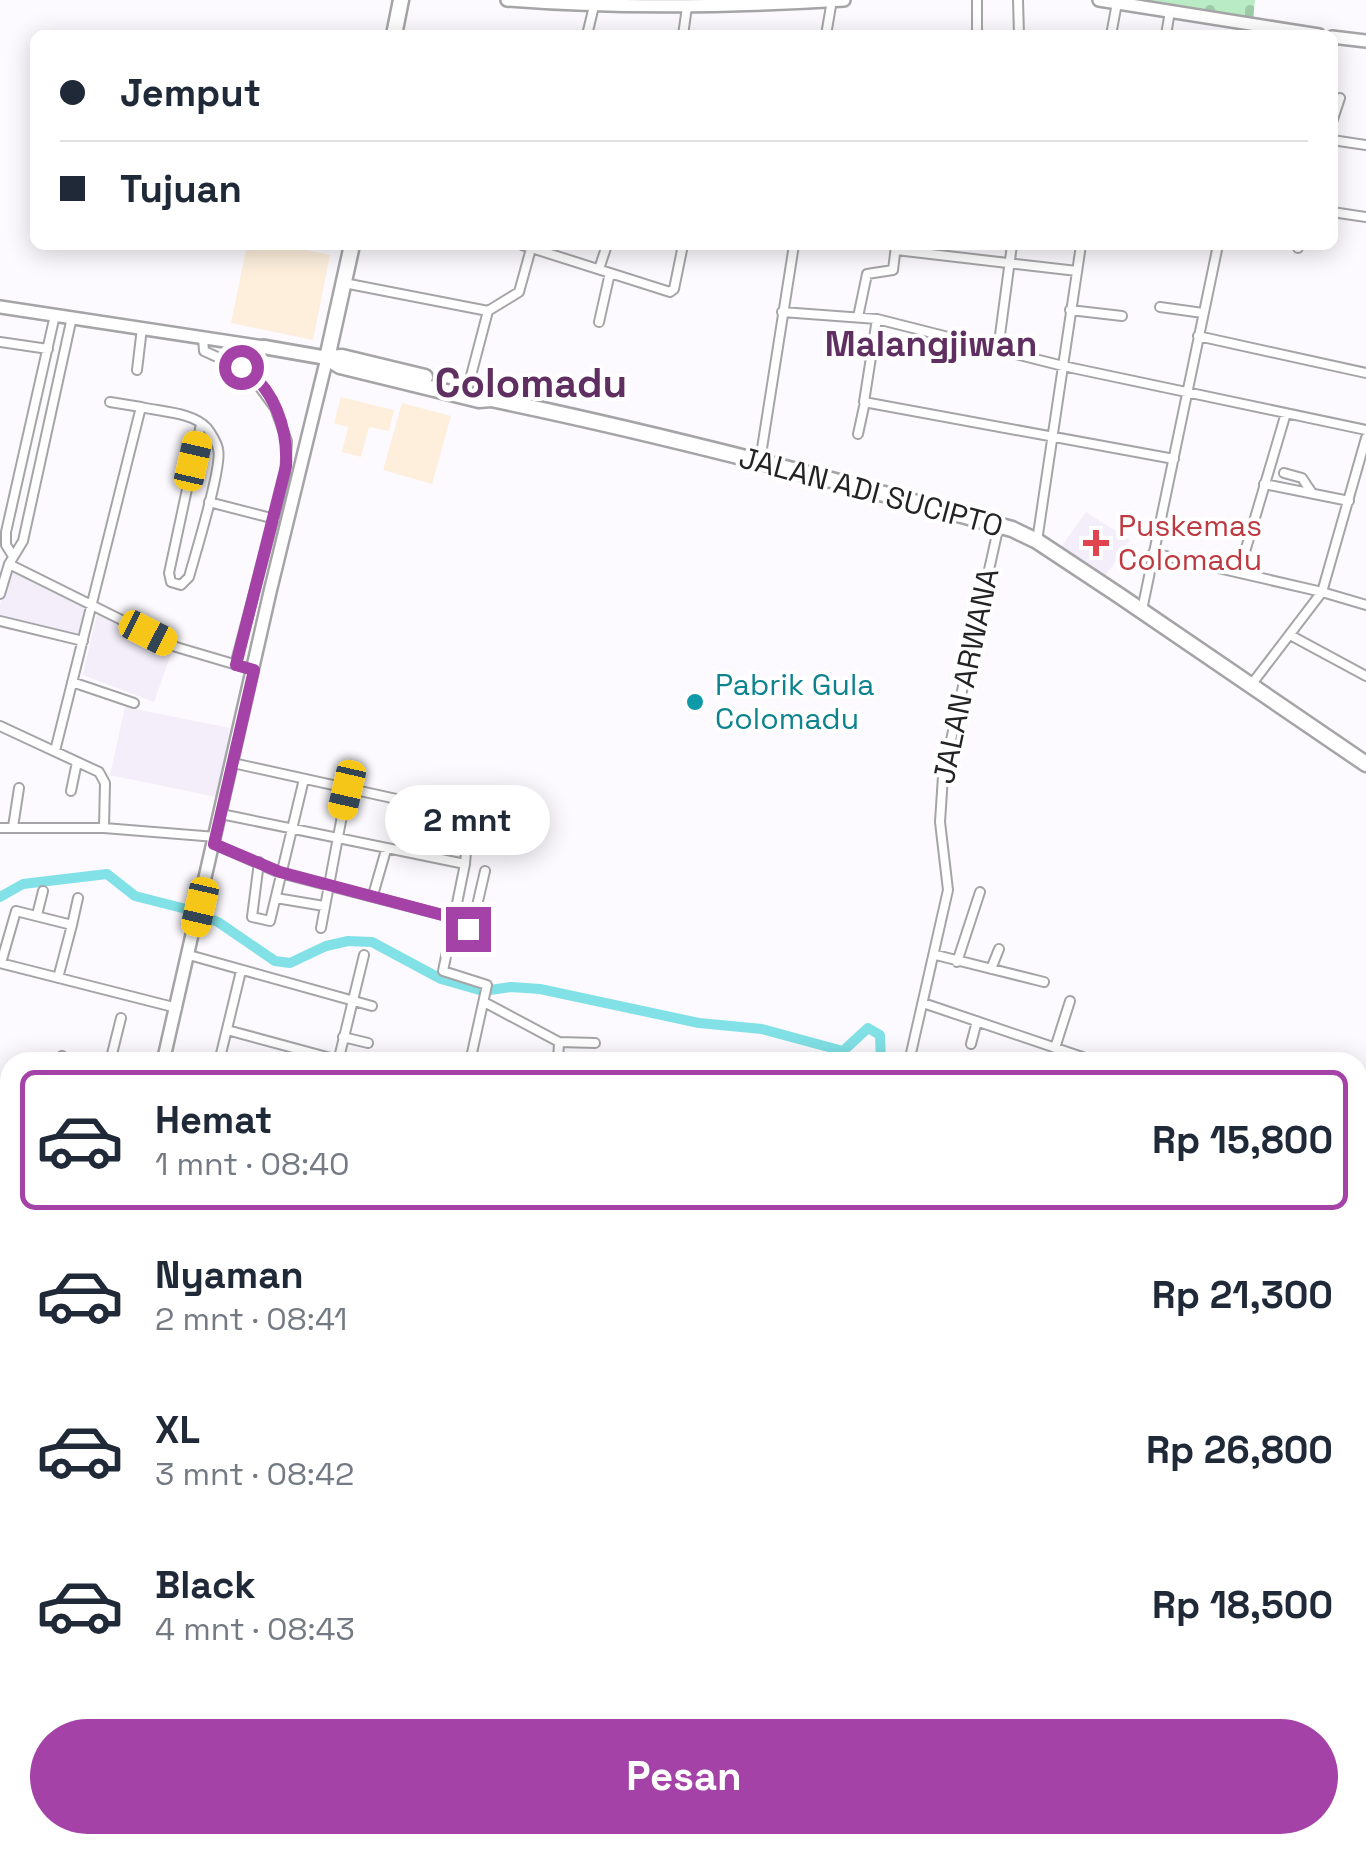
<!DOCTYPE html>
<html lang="id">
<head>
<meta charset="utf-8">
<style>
	:root { --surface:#fff; --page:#f2f2f3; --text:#1f2937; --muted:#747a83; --line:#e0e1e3; --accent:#a442a8 }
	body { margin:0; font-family:"Space Grotesk",sans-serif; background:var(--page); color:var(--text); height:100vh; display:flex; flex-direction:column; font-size:38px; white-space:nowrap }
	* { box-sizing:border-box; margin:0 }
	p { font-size:32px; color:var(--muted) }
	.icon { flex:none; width:55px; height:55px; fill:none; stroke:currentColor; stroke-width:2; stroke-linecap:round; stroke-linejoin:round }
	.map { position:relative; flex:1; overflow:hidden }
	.drawer { position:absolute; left:0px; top:1052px; width:1368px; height:802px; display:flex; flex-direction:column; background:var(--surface); border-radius:30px 30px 0 0; box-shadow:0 5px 25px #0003 }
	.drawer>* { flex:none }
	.hud { position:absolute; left:30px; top:30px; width:1308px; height:220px; border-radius:15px; box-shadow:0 5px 25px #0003; display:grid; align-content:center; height:220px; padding:0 30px; background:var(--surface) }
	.end { position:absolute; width:45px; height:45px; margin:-22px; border:12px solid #a442a8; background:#fff; box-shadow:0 0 0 5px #fff }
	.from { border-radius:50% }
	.bubble { position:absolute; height:70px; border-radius:35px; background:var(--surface); box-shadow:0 5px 25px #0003; font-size:32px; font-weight:600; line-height:70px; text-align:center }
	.car { position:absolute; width:30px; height:60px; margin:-30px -15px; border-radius:12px; box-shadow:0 0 8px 2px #0007; background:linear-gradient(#f5c518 24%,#345 0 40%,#f5c518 0 76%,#345 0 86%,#f5c518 0) }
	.hud b { display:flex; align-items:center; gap:35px; height:95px; font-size:38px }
	.hud b+b { border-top:2px solid var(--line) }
	.hud i { width:25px; height:25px; background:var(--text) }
	ul { padding:18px 0 0; list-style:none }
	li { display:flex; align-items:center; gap:30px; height:140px; margin:0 20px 15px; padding:0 10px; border:5px solid transparent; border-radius:15px }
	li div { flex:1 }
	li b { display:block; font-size:38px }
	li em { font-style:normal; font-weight:600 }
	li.current { border-color:var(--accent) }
	li>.icon { width:90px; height:90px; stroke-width:1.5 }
	.button { display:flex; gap:20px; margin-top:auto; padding:20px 30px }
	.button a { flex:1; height:115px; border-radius:60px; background:var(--accent); color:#fff; font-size:40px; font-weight:600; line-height:115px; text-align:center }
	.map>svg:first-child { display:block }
</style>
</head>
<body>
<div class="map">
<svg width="1366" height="1854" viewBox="0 0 1366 1854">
	<defs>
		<pattern id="cemetery-stones" width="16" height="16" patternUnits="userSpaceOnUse" patternTransform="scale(2.5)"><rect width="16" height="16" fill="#b9ecc4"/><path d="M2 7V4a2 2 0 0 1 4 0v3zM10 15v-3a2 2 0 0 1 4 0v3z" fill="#9fcaa8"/></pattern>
	</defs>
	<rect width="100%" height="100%" fill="#fcfafe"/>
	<path fill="#fdefdc" d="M247,245H283L330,255L313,340L231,323Z
		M341,397L394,410L389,431L369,427L361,457L342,452L348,427L334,423Z
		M402,403L451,416L432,484L383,470Z
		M0,1198L10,1200V1327L0,1324Z"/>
	<path fill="#f3eef9" d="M1086,512L1130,540L1104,578L1061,547Z
		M10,567L89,606L82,638L0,618V605Z
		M97,614L173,649L154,702L83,675Z
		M125,707L230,728L216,797L110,775Z"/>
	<path fill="url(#cemetery-stones)" d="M1145,0H1255L1253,21Z"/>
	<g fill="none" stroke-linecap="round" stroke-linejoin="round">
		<path stroke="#81e1e6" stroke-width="10" d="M0,897L23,884L107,874L135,896L190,910L218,922L275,961L290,963L326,946L348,941L372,942L441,979L483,991L511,987L540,989L699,1023L762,1029L843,1051L868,1028L880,1035L881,1062
			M1358,1223L1366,1224"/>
		<defs>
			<path id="street" d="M977,0V35
				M1018,0L1019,35
				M587,35L594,6
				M683,35L687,7
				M826,35L832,0
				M1111,35L1117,3
				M1166,35L1170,11
				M1332,122L1340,98
				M1332,140L1366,145
				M1332,212L1366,217
				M522,245L670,292L674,289L683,245
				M1298,248V245
				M896,250L1077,271
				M599,269L607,245
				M344,283L488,311
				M1160,307L1203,313
				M1070,310L1122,316
				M782,312L877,319L1063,366L1366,430
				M858,317L867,274L893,270L896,246
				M877,319L864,402L1174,459
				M599,322L610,273
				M1198,336L1366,373
				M203,338L204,351L248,371L275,408L287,441L285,476L235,665
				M0,342L48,349
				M998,350L1012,245
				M137,370L142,328
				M468,387L488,311L519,292L532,245
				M110,402L141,407
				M858,434L865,402
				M760,461L794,245
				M1284,473L1302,478L1312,493
				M1264,484L1349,501
				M209,502L275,519
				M1037,541L1081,245
				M1153,553L1322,592L1366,605
				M13,556L6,545V532L55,315
				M9,564L176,647L254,670
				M1239,572L1286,413
				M0,594L9,564L23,541L72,317
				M1142,610L1218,245
				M0,621L83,641
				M1290,635L1366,676
				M72,682L134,703
				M1251,685L1322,592L1366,438
				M0,726L99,772L105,783L104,828
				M55,751L141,407C162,412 192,412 207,428C211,433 217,443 218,449C223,465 195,555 189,577L181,585L171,582L169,573L201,424
				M233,763L469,815L465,864L454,918
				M71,791L77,762
				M401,801L397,829L467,844
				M221,814L465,864
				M13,827L19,788
				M0,828H104L216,837
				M214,844L280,873L454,918L443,971L487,985L470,1062
				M259,862L252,917L270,921L304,779
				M373,895L386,850
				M276,898L324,906
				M37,915L43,891
				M72,925L78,898
				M452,926L472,927L485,871
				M321,928L347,789
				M189,955L372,1006
				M936,955L1044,982
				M957,962L980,892
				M0,963L177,1008
				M1,963L16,911L72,925L58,978
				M991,969L999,949
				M484,1002L559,1042
				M923,1003L1097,1062
				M227,1030L338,1060
				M343,1037L368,1043
				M971,1044L977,1021
				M1055,1048L1070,1001
				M61,1062L62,1056
				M110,1062L121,1018
				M219,1062L241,971
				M338,1062L364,955
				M558,1062L559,1042L595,1043
				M909,1062L948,890L940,822L943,776L999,525
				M0,1129L3,1111
				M0,1188L10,1190
				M1358,1397L1366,1399
				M0,1501L10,1503
				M1358,1595L1366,1560
				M1358,1637L1366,1640
				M1358,1742L1366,1744
				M1358,1789L1366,1791
				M446,1845L482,1854
				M1098,1845L1127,1854
				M0,1851L11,1854
				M112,1854L114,1845
				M157,1854L158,1845
				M284,1854L286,1845
				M864,1854L866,1845
				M1176,1854L1178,1845
				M1323,1854L1325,1845"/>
			<path id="secondary" d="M507,0C620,9 731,7 844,0
				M1099,0L1319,35
				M1332,37L1366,41
				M0,307L264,347
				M163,1062L270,592L327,358
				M0,1749L10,1706"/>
			<path id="primary" d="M264,347L327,358"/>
			<path id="highway" d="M394,35L401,0
				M327,358L340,366L479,400L491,399C666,435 840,481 1012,529L1037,541L1120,596L1366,764
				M327,358L352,245
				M329,358L342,357L425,377"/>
		</defs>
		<use href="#street" stroke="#a5a4a7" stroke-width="12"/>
		<use href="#secondary" stroke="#a5a4a7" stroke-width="16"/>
		<use href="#primary" stroke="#a5a4a7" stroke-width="18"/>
		<use href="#highway" stroke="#a5a4a7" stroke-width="19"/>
		<use href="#street" stroke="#fff" stroke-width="8"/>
		<use href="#secondary" stroke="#fff" stroke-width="11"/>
		<use href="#primary" stroke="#fff" stroke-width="12"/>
		<use href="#highway" stroke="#fff" stroke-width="14"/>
	</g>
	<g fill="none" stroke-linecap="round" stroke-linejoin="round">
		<path stroke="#a442a8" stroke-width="12" d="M241,367C275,387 288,430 286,466L236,665L254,670L214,844L280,872L454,918L452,926L468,929"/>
	</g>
	<path fill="#e0444e" stroke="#fff" stroke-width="4" d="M1091 528h10v10h10v10h-10v10h-10v-10h-10v-10h10z"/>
	<circle fill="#0f9aa8" stroke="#fff" stroke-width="4" cx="695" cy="702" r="10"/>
	<g text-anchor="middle" stroke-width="8" stroke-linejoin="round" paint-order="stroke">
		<g font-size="30" fill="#232224" stroke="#fff">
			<text transform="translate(871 492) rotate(15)" y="10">JALAN ADI SUCIPTO</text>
			<text transform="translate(966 676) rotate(-78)" y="10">JALAN ARWANA</text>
		</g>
		<g font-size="30" fill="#be3a42" stroke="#fff" text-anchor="start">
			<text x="1118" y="536">Puskemas<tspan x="1118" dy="34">Colomadu</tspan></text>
		</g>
		<g font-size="30" fill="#0d838f" stroke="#fff" text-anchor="start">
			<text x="715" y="695">Pabrik Gula<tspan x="715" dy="34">Colomadu</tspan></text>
		</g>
		<g font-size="35" font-weight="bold" fill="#5f2f61" stroke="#fff">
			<text x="931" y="356">Malangjiwan</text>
		</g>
		<g font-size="40" font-weight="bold" fill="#5f2f61" stroke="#fff">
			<text x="531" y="397">Colomadu</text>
		</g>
	</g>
</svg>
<i class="end from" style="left:241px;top:367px"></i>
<i class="end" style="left:468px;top:929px"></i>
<div class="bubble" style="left:385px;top:785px;width:165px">2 mnt</div>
<i class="car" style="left:193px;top:461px;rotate:13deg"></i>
<i class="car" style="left:148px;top:633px;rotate:117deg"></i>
<i class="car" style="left:347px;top:790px;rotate:193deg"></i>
<i class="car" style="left:200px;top:907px;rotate:193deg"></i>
<div class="hud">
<b><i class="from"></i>Jemput</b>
<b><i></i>Tujuan</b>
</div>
<section class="drawer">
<ul>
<li class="current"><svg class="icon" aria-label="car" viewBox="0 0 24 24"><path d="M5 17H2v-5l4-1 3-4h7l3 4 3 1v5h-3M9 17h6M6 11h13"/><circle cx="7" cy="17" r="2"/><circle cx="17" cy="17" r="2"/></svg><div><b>Hemat</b><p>1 mnt · 08:40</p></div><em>Rp 15,800</em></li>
<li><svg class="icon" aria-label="car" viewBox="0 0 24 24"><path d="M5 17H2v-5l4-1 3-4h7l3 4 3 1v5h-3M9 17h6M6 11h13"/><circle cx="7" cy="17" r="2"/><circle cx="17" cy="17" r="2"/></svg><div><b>Nyaman</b><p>2 mnt · 08:41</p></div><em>Rp 21,300</em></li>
<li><svg class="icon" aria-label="car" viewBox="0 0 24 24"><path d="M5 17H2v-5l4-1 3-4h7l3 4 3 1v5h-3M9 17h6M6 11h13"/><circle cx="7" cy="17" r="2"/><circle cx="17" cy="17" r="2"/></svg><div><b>XL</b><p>3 mnt · 08:42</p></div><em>Rp 26,800</em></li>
<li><svg class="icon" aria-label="car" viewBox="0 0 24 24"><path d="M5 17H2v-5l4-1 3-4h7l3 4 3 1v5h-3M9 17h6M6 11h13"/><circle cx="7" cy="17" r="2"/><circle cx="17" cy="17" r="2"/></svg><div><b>Black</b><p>4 mnt · 08:43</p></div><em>Rp 18,500</em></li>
</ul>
<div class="button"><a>Pesan</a></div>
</section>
</div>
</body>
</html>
